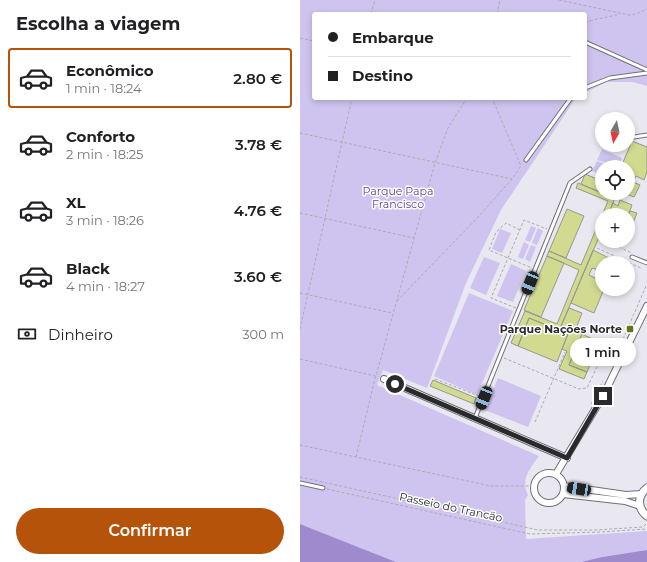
<!DOCTYPE html>
<html lang="pt">
<head>
<meta charset="utf-8">
<style>
	:root { --surface:#fff; --page:#f6f6f6; --text:#202124; --muted:#757577; --line:#e0e0e0; --accent:#b45309 }
	body { margin:0; font-family:Montserrat,sans-serif; background:var(--page); color:var(--text); height:100vh; display:flex; flex-direction:column; font-size:15px; white-space:nowrap }
	* { box-sizing:border-box; margin:0 }
	p { font-size:13px; color:var(--muted) }
	.icon { flex:none; width:22px; height:22px; fill:none; stroke:currentColor; stroke-width:2; stroke-linecap:round; stroke-linejoin:round }
	.map { position:relative; flex:1; overflow:hidden }
	.sheet { display:flex; flex-direction:column; background:var(--surface); width:300px }
	.sheet>* { flex:none }
	.banner { position:absolute; left:12px; top:12px; width:275px; height:88px; border-radius:4px; box-shadow:0 2px 6px #0003; display:grid; align-content:center; height:88px; padding:0 16px; background:var(--surface) }
	.needle { width:26px; rotate:189deg }
	.fabs { position:absolute; left:295px; top:112px; display:grid; gap:8px }
	.fabs a { display:grid; place-items:center; width:40px; height:40px; border-radius:50%; background:var(--surface); box-shadow:0 2px 6px #0003; font-size:20px }
	.end { position:absolute; width:18px; height:18px; margin:-9px; border:5px solid #2a2a2d; background:#fff; box-shadow:0 0 0 2px #fff }
	.from { border-radius:50% }
	.bubble { position:absolute; height:28px; border-radius:14px; background:var(--surface); box-shadow:0 2px 6px #0003; font-size:13px; font-weight:600; line-height:28px; text-align:center }
	.car { position:absolute; width:12px; height:24px; margin:-12px -6px; border-radius:5px; box-shadow:0 0 3px 1px #0007; background:linear-gradient(#222 24%,#8ab4d8 0 40%,#222 0 76%,#8ab4d8 0 86%,#222 0) }
	.banner b { display:flex; align-items:center; gap:14px; height:38px; font-size:15px }
	.banner b+b { border-top:1px solid var(--line) }
	.banner i { width:10px; height:10px; background:var(--text) }
	ul { padding:0; list-style:none }
	li { display:flex; align-items:center; gap:12px; height:60px; margin:0 8px 6px; padding:0 8px; border:2px solid transparent; border-radius:4px }
	li div { flex:1 }
	li b { display:block; font-size:15px }
	li em { font-style:normal; font-weight:600 }
	li.current { border-color:var(--accent) }
	li>.icon { width:36px; height:36px; stroke-width:1.5 }
	h2 { padding:0 16px; font-size:18px; line-height:48px }
	.pay { display:flex; align-items:center; gap:10px; height:44px; padding:0 16px; font-size:15px }
	.pay p { margin-inline-start:auto }
	.primary-button { display:flex; gap:8px; margin-top:auto; padding:8px 16px }
	.primary-button a { flex:1; height:46px; border-radius:24px; background:var(--accent); color:#fff; font-size:16px; font-weight:600; line-height:46px; text-align:center }
	main { display:flex; flex:1; min-height:0 }
	.map>svg:first-child { display:block }
</style>
</head>
<body>
<main>
<section class="sheet">
<h2>Escolha a viagem</h2>
<ul>
<li class="current"><svg class="icon" aria-label="car" viewBox="0 0 24 24"><path d="M5 17H2v-5l4-1 3-4h7l3 4 3 1v5h-3M9 17h6M6 11h13"/><circle cx="7" cy="17" r="2"/><circle cx="17" cy="17" r="2"/></svg><div><b>Econômico</b><p>1 min · 18:24</p></div><em>2.80 €</em></li>
<li><svg class="icon" aria-label="car" viewBox="0 0 24 24"><path d="M5 17H2v-5l4-1 3-4h7l3 4 3 1v5h-3M9 17h6M6 11h13"/><circle cx="7" cy="17" r="2"/><circle cx="17" cy="17" r="2"/></svg><div><b>Conforto</b><p>2 min · 18:25</p></div><em>3.78 €</em></li>
<li><svg class="icon" aria-label="car" viewBox="0 0 24 24"><path d="M5 17H2v-5l4-1 3-4h7l3 4 3 1v5h-3M9 17h6M6 11h13"/><circle cx="7" cy="17" r="2"/><circle cx="17" cy="17" r="2"/></svg><div><b>XL</b><p>3 min · 18:26</p></div><em>4.76 €</em></li>
<li><svg class="icon" aria-label="car" viewBox="0 0 24 24"><path d="M5 17H2v-5l4-1 3-4h7l3 4 3 1v5h-3M9 17h6M6 11h13"/><circle cx="7" cy="17" r="2"/><circle cx="17" cy="17" r="2"/></svg><div><b>Black</b><p>4 min · 18:27</p></div><em>3.60 €</em></li>
</ul>
<div class="pay"><svg class="icon" aria-label="cash" viewBox="0 0 24 24"><path d="M3 7h18v10H3z"/><circle cx="12" cy="12" r="2"/></svg>Dinheiro<p>300 m</p></div>
<div class="primary-button"><a>Confirmar</a></div>
</section>
<div class="map">
<svg width="347" height="562" viewBox="0 0 347 562">
	<rect width="100%" height="100%" fill="#e9e7ef"/>
	<path fill="#cfc4ef" d="M0,0H347V86L333,82H306L285,93V14H14V98H276L201,210L166,283L127,388L83,370L77,385L239,456C230,469 220,479 228,495L225,500L226,539L347,531V550L302,557L281,562H96L0,524Z
		M302,149L322,158L319,167L297,160Z
		M297,161L312,167H302V175L292,171Z
		M231,226L236,228L230,242L225,240Z
		M238,228L243,231L237,245L232,243Z
		M200,229L211,233L202,253L192,249Z
		M224,242L229,245L223,259L218,257Z
		M231,245L236,247L230,262L225,259Z
		M184,257L200,263L186,295L170,288Z
		M211,264L226,271L213,302L197,296Z
		M169,293L213,311L177,395L134,376Z
		M198,378L241,396L228,427L185,410Z"/>
	<path fill="#9e8bcd" d="M0,524L96,562H0Z
		M347,550V562H281L302,557Z"/>
	<path fill="#d1da8f" stroke="#979891" fill-rule="evenodd" d="M332,141L347,147V172L344,180L336,176L333,182L340,185L334,197L324,193H328V167H321Z
		M285,174L302,181V193L281,184Z
		M278,183L309,196L310,193H317L308,215H302V236L300,235L261,326L282,334L269,365L287,372L284,379L259,369L267,351L262,349L268,334L229,318L218,346L211,343L225,311L257,324L279,270L247,256L249,251L281,265L308,201L276,188Z
		M320,200L332,205L328,216L308,215L313,203L318,206Z
		M267,209L284,216L266,258L249,251Z
		M330,211L337,213L328,235V216Z
		M315,241H326L324,245Z
		M293,250L317,262L302,263V289H304L294,313L271,303ZM292,268L298,270L295,278L289,275Z
		M247,256L264,263L241,317L224,310Z
		M269,308L282,313L275,331L261,326Z
		M229,318L268,334L257,362L218,346Z
		M282,334L299,342L287,372L269,365Z
		M133,380L176,398L174,404L130,386Z"/>
	<g fill="none" stroke-linecap="round" stroke-linejoin="round">
		<defs>
			<path id="service" d="M285,42L347,70
				M285,88L310,78L347,73
				M328,138L347,135
				M226,160L271,98
				M332,257L347,263
				M175,418L270,183L290,169
				M0,483L23,488"/>
			<path id="minor" d="M84,379L267,458
				M234 488a15 15 0 1 1 30 0a15 15 0 1 1-30 0Z
				M256,474L303,396L347,306
				M264,486L326,495L341,494
				M263,494L325,501L340,506"/>
			<path id="tertiary" d="M347,488C337,496 337,508 347,516"/>
		</defs>
		<use href="#service" stroke="#727078" stroke-width="5"/>
		<use href="#minor" stroke="#727078" stroke-width="8"/>
		<use href="#tertiary" stroke="#727078" stroke-width="9"/>
		<path stroke="#acabb1" stroke-width="1" stroke-dasharray="3 2" stroke-linecap="butt" d="M259,0L329,15L336,14L347,9
			M71,14L75,0
			M197,14L200,0
			M285,22L320,14
			M0,38L14,41
			M0,133L212,179
			M0,213L114,238
			M220,230L206,223L196,232L189,250L232,268
			M300,239L302,240
			M305,241L332,253
			M297,248L341,268
			M0,293L92,313
			M97,301L179,216L212,179L221,166L192,98
			M216,308L191,298L224,220L247,229
			M0,329L52,98
			M317,353L347,284
			M204,358L279,389L287,388L311,337
			M0,359L75,376
			M135,379L179,396
			M291,404L303,381
			M235,422L265,352
			M0,445L191,486H233
			M56,457L74,383L135,163L148,128L167,98
			M0,477L238,530H295L343,527L347,523
			M27,489L230,534L300,532L347,529"/>
		<use href="#service" stroke="#fff" stroke-width="3"/>
		<use href="#minor" stroke="#fff" stroke-width="6"/>
		<use href="#tertiary" stroke="#fff" stroke-width="7"/>
	</g>
	<g fill="none" stroke-linecap="round" stroke-linejoin="round">
		<path stroke="#2a2a2d" stroke-width="5" d="M95,384L267,458L303,396"/>
	</g>
	<rect fill="#6c721a" stroke="#fff" stroke-width="1.5" x="326" y="325" width="8" height="8" rx="2"/>
	<g text-anchor="middle" stroke-width="3" stroke-linejoin="round" paint-order="stroke">
		<g font-size="11" fill="#5f4293" stroke="#fff">
			<text x="98" y="195">Parque Papa<tspan x="98" dy="13">Francisco</tspan></text>
		</g>
		<g font-size="11" font-weight="bold" fill="#2a2a2d" stroke="#fff" text-anchor="end">
			<text x="322" y="333">Parque Nações Norte</text>
		</g>
		<g font-size="11" fill="#2a2a2d" stroke="#fff">
			<text transform="translate(151 507) rotate(12)" y="4">Passeio do Trancão</text>
		</g>
	</g>
</svg>
<div class="fabs">
<a><svg class="needle" viewBox="-14 -14 28 28"><path d="M0-13l5 13h-10z" fill="#e53935"/><path d="M0 13l5-13h-10z" fill="#757577"/></svg></a>
<a><svg class="icon" aria-label="locate" viewBox="0 0 24 24"><circle cx="12" cy="12" r="6"/><path d="M12 2v4M12 18v4M2 12h4M18 12h4"/></svg></a>
<a>+</a>
<a>−</a>
</div>
<i class="end from" style="left:95px;top:384px"></i>
<i class="end" style="left:303px;top:396px"></i>
<div class="bubble" style="left:270px;top:338px;width:66px">1 min</div>
<i class="car" style="left:230px;top:283px;rotate:202deg"></i>
<i class="car" style="left:184px;top:398px;rotate:202deg"></i>
<i class="car" style="left:279px;top:489px;rotate:279deg"></i>
<div class="banner">
<b><i class="from"></i>Embarque</b>
<b><i></i>Destino</b>
</div>
</div>
</main>
</body>
</html>
